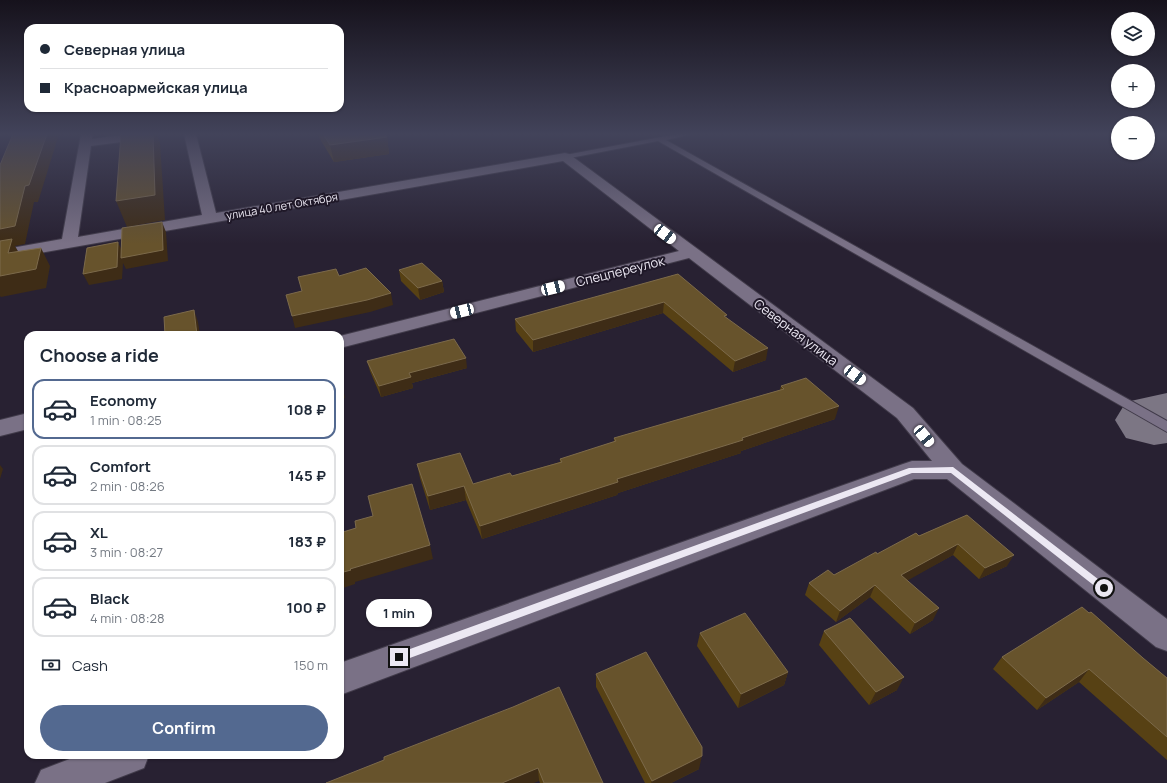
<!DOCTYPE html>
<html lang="en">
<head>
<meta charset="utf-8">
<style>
	:root { --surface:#fff; --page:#f6f6f7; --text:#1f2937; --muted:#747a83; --line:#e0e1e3; --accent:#536990 }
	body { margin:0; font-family:Manrope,sans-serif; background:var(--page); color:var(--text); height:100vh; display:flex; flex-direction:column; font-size:15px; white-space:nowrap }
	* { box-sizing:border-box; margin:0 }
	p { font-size:13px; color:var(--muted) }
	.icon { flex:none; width:22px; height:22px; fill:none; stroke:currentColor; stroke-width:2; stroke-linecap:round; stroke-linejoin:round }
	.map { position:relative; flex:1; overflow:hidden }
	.details { position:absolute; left:24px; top:331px; width:320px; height:428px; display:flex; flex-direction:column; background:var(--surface); border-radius:12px; box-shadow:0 1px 3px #0004 }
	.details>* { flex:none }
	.guide { position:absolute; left:24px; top:24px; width:320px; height:88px; border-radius:12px; box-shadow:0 1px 3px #0004; display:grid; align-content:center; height:88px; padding:0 16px; background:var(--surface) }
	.controls { position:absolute; left:1111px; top:12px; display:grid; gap:8px }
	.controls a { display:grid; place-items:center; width:44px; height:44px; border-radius:50%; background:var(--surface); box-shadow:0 1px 3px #0004; font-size:20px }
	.end { position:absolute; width:18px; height:18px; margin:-9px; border:5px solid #ece8f3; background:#111; box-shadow:0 0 0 2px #111 }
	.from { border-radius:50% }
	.bubble { position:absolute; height:28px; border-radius:14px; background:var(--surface); box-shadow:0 1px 3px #0004; font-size:13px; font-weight:700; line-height:28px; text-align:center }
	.car { position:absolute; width:12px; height:24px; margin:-12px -6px; border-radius:5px; box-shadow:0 0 3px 1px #0007; background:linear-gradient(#fff 24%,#345 0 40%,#fff 0 76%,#345 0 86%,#fff 0) }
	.guide b { display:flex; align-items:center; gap:14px; height:38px; font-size:15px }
	.guide b+b { border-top:1px solid var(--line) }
	.guide i { width:10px; height:10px; background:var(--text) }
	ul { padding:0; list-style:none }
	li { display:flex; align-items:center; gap:12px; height:60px; margin:0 8px 6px; padding:0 8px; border:2px solid var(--line); border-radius:12px }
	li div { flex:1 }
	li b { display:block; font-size:15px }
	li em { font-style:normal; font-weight:700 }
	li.selected { border-color:var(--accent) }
	li>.icon { width:36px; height:36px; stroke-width:1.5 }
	h2 { padding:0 16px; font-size:18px; line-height:48px }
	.pay { display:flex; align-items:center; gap:10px; height:44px; padding:0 16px; font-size:15px }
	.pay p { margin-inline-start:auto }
	.action { display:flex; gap:8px; margin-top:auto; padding:8px 16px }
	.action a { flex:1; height:46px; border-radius:24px; background:var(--accent); color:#fff; font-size:16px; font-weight:700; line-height:46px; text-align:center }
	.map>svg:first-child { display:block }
</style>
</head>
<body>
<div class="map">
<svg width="1167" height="783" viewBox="0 0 1167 783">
	<rect width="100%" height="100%" fill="#282132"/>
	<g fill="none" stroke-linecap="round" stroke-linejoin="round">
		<path fill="#7c7684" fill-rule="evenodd" d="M1167,393V443L1154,445L1126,438L1115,420L1126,402Z"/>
		<defs>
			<path id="lane" d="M677,134H692L666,140L1167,421V432L658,141L565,159L561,157L565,155Z"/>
			<path id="street" d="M81,134H93L92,139L127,134H158L152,138L91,146L78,237L202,215L184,134H196L216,213L565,153L569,154L913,408L962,464L1167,619V651L1156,647L947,479H914L340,695V663L903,464L912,461H932L897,418L689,258L340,348V336L679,251L563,161L0,260V250L62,239Z
				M28,413V429L0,436V420Z
				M80,755H149L144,768L105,783H35L41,770Z"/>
		</defs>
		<use href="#lane" stroke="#413b4a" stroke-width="2"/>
		<use href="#street" stroke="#413b4a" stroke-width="2"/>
		<use href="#lane" fill="#7a7186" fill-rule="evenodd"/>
		<use href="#street" fill="#7a7186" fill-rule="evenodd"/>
	</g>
	<path fill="#574114" d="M317,134H384L387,137L389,154L334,162Z
		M399,270L442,281L444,292L420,300L401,281Z
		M678,274L727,318L766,360L733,372L663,313L533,352L516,331L515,319Z
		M367,361L467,368L412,383L413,388L381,397L370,371Z
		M781,386L835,419L741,451V453L618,493L617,495L482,539L466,500L430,510L420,478L417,464L473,484L512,476L560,462V459L614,442V438L780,390Z
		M967,515L1007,566L979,579L953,555L907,580L933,620L910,634L870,597L836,622L805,595L809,583L834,575L877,554Z
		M824,631L897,690L869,705L819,645Z
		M700,633L788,672L784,685L738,708L697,646Z
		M1002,657L1143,658L1167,678V760L1079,682L1037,710L993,669Z
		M596,674L699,769L671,783H645L596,687Z
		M513,707L603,783H540Z"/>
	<path fill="#3e2c16" d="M47,134H59L38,202H34L25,244L15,246L22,258L18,272L0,250V229L25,186Z
		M152,134H157L160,143L165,220L127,227L116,201Z
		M387,137L389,154L334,162L330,145Z
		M162,222L166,232L168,261L126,269L123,263L122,279L89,285L83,274L118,242L123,253Z
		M41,248L50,266L46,288L1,297L0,296V276Z
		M442,281L444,292L420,300L418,288Z
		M391,293L393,305L370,312L295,328L292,316Z
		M664,302L663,313L533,352V340Z
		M194,310L198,322L200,335H197Z
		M768,348L766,360L733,372L735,361Z
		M466,358L467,368L412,383L413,388L381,397L379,386L409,373Z
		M340,385H342L345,398L340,399Z
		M839,406L835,419L741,451V453L618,493L617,495L482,539L480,526L617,479Z
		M0,465L3,469L0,479Z
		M464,486L466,500L430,510L428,496Z
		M958,544L953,555L896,587L901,575Z
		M430,545L433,559L355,582V584L340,589V573L350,569Z
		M1014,555L1007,566L979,579L985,568Z
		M875,585L870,597L836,622L840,611Z
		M939,608L933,620L910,634L915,623Z
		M1089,669L1079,682L1037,710L1046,698Z
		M788,672L784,685L738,708L741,694Z
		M904,677L897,690L869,705L876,692Z
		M702,756L699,769L671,783H651L652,781Z
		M538,768L539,781L534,783H502Z"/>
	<path fill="#67532c" stroke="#7c6a4b" d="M13,134H47L29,185L25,186L15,226L0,229V165Z
		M121,134H153L155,195L116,201Z
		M323,134H384L387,137L330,145Z
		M162,222L163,250L121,258L122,228Z
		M12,239L8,253L41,248L36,269L0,276V241Z
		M118,242L117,267L83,274L87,248Z
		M422,263L442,281L418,288L399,270Z
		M366,268L391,293L367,300L292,316L286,295L302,291L298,277L336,269L339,276Z
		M678,274L727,315L724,316L768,348L735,361L664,302L533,340L515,319Z
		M194,310L197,335H165L164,317Z
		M454,339L466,358L409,373L411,377L379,386L367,361Z
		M806,378L839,406L742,438L743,440L617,479L618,482L480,526L464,486L428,496L417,464L460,453L473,484L510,473L512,476L562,462L560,459L616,441L614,438L784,389L781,386Z
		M412,484L430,545L350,569L351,570L340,573V533L356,528L355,521L373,516L368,496Z
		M967,515L1014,555L985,568L958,544L901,575L939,608L915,623L875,585L840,611L809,583L828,570L834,575L876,552L877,554L916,533L919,536Z
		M1082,607L1089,613L1091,612L1143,658L1167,678V737L1089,669L1046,698L1002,657Z
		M745,613L788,672L741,694L700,633Z
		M850,618L904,677L876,692L824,631Z
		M646,652L702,747V756L652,781L596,674Z
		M559,687L603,783H544L538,768L502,783H326L384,760V757L513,707Z"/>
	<linearGradient id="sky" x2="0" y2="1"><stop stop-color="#16121c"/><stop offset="0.55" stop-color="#42435a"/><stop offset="1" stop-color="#42435a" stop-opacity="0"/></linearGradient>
	<rect width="1167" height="244" fill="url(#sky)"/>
	<path fill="#ece8f3" d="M953,467L1107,586V591H1101L951,473H912L399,662L394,657L399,653L909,468Z"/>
	<g text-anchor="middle" stroke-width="4" stroke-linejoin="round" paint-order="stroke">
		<g font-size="11" fill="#ece8f3" stroke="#1f1828">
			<text transform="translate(282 206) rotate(-10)" y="4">улица 40 лет Октября</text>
		</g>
		<g font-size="13" fill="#ece8f3" stroke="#1f1828">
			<text transform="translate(620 271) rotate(-14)" y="5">Спецпереулок</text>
			<text transform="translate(796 332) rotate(37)" y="5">Северная улица</text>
		</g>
	</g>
</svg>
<div class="controls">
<a><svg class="icon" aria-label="layers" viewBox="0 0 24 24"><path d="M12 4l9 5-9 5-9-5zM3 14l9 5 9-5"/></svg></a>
<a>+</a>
<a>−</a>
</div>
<i class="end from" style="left:1104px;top:588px"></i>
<i class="end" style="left:399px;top:657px"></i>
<div class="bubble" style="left:366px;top:599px;width:66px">1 min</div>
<i class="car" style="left:665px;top:234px;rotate:127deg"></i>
<i class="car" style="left:553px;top:288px;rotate:76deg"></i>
<i class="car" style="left:462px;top:311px;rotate:256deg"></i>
<i class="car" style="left:855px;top:375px;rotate:127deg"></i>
<i class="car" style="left:924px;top:436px;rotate:140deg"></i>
<div class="guide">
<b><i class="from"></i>Северная улица</b>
<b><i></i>Красноармейская улица</b>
</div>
<section class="details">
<h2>Choose a ride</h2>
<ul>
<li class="selected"><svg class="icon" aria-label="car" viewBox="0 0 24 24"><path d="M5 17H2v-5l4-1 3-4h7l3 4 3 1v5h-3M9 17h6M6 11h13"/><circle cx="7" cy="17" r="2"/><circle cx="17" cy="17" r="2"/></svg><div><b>Economy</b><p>1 min · 08:25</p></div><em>108 ₽</em></li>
<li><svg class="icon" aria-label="car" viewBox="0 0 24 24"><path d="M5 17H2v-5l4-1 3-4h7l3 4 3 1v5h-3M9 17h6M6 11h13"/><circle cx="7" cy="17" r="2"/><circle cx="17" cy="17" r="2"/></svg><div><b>Comfort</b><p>2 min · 08:26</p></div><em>145 ₽</em></li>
<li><svg class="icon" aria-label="car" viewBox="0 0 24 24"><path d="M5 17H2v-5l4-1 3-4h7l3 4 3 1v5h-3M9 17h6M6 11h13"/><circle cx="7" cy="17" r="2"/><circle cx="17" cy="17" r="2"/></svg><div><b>XL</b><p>3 min · 08:27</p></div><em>183 ₽</em></li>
<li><svg class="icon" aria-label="car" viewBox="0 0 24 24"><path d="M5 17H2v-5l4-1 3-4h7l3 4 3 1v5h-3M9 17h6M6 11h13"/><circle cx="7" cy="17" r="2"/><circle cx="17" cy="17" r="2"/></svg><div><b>Black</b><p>4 min · 08:28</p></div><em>100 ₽</em></li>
</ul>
<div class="pay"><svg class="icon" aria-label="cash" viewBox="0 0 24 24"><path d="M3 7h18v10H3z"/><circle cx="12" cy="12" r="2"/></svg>Cash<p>150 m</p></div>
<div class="action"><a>Confirm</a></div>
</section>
</div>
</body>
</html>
